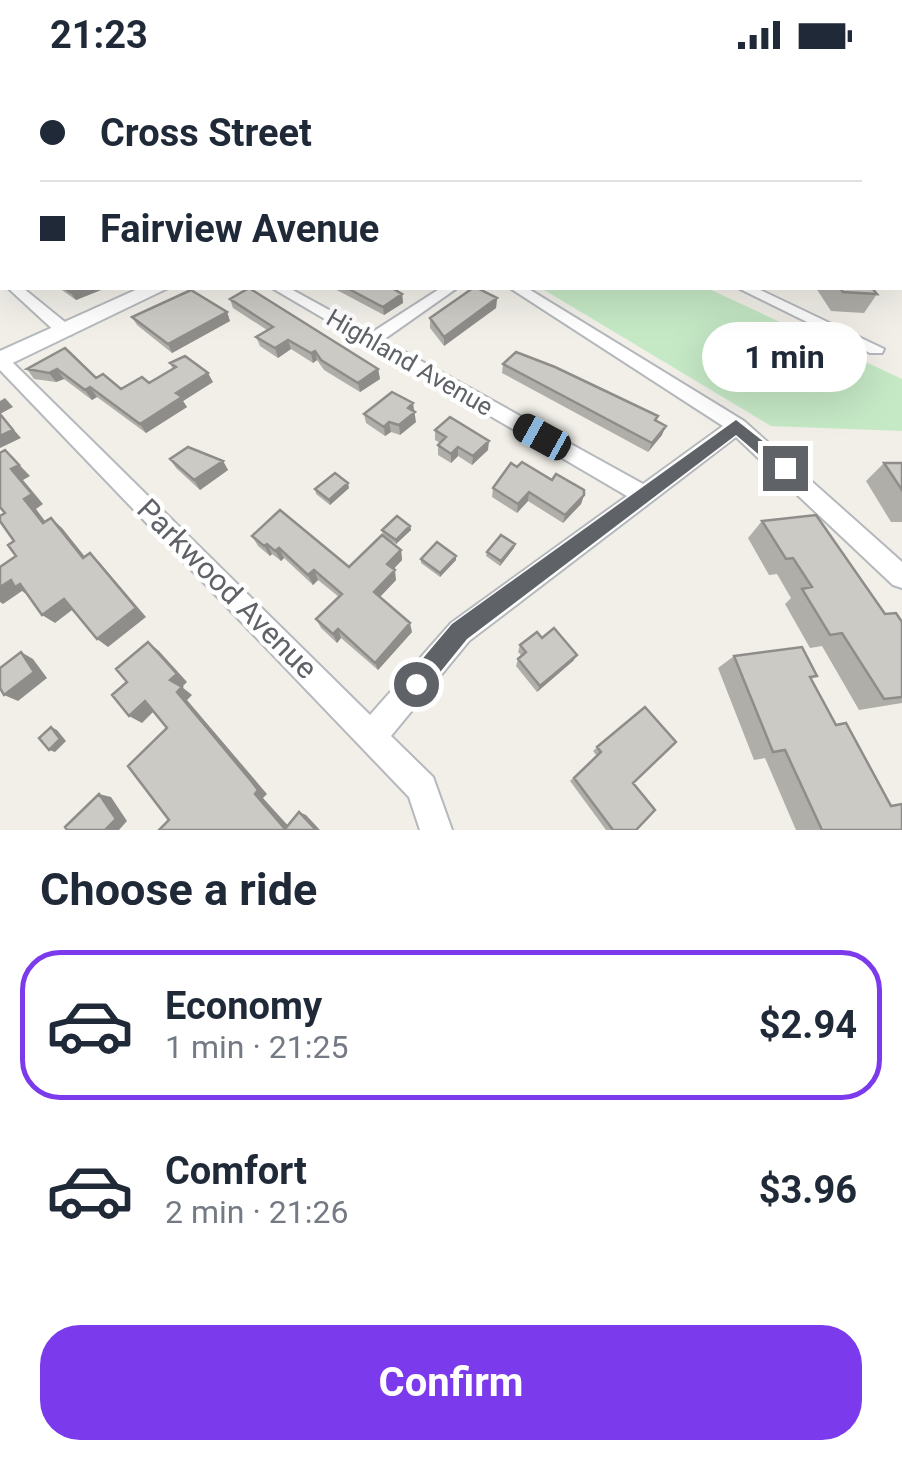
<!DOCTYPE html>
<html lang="en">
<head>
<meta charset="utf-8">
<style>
	:root { --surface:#fff; --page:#f2f2f3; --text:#1f2937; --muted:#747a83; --line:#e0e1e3; --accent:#7c3aed }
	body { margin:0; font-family:Roboto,sans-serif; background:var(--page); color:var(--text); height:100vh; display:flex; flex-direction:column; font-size:38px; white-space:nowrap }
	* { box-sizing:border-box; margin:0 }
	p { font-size:32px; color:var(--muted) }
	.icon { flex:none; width:55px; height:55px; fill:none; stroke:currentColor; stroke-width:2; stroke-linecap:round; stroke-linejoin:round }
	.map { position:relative; height:760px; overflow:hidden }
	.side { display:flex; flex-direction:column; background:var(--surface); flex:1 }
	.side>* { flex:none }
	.hud { position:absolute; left:0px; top:0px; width:902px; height:220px; box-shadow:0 10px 40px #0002; display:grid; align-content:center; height:220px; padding:0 40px; background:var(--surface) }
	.end { position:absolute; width:45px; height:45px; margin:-22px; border:12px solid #5f6368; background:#fff; box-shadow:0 0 0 5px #fff }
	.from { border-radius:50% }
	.bubble { position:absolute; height:70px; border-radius:35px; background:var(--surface); box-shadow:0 10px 40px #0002; font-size:32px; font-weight:700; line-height:70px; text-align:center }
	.car { position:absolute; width:30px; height:60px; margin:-30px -15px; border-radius:12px; box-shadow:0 0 8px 2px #0007; background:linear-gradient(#222 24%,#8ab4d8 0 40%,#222 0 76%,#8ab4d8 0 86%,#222 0) }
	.hud b { display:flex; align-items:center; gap:35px; height:95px; font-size:38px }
	.hud b+b { border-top:2px solid var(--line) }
	.hud i { width:25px; height:25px; background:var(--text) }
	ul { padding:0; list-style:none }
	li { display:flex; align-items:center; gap:30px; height:150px; margin:0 20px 15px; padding:0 20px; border:5px solid transparent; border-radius:40px }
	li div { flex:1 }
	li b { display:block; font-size:38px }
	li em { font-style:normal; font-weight:700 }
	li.active { border-color:var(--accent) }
	li>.icon { width:90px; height:90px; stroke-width:1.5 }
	h2 { padding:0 40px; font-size:45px; line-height:120px }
	.primary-button { display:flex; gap:20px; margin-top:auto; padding:20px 40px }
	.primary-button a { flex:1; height:115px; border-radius:40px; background:var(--accent); color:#fff; font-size:40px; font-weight:700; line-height:115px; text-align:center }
	.status { display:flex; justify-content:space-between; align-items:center; height:70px; padding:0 50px; background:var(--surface); direction:ltr }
	.status svg { height:28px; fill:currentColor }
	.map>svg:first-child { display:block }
</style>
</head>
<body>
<div class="status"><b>21:23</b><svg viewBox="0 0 49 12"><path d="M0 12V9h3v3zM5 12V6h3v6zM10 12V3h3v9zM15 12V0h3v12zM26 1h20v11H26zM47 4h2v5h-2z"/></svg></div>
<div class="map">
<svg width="902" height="760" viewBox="0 0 902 760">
	<rect width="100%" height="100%" fill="#f1efe8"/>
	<path fill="#c5e8c5" d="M541,218H707L902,309V361L771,356Z"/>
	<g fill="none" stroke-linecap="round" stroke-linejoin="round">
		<defs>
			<path id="minor" d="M747,0H758L760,2H750Z
				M900,33H902V39H900Z
				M900,61L902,62V68L900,67Z
				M0,136H2V144H0Z
				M0,200H2V210H0Z
				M8,218H23L71,257V265H59Z
				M272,218H289L371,263L441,218H457L383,270L643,414L723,356L510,218H527L744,351L902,492V518L893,515L736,367L469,571L391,666L433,707L452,760H420L409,727L0,300V286L7,287L370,645L451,553L627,426Z
				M738,218H756L884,279L882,283H870Z"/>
			<path id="secondary" d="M140,218H168L0,299V281Z"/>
		</defs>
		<use href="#minor" stroke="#b5b8bc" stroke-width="4"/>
		<use href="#secondary" stroke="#b6babf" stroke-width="4"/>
		<use href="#minor" fill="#fff" fill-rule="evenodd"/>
		<use href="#secondary" fill="#fff" fill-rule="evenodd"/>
	</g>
	<path fill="#afaea9" d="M59,218H106L76,230Z
		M333,218H392L402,224L403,233L384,245Z
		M816,218H872L877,224L864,243L831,241Z
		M497,228L496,238L444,276L430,258V248Z
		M230,229L378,299L380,309L360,322L324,300L317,290L313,293L291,279L278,288L260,276L256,267L267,260L233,238Z
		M227,242L230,251L172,283L137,255L132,247Z
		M65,278L96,308L121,319L149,313L173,299L170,293L213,312L183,331L187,337L146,363L97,327L92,330L64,309L56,312L34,309L27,299Z
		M503,294L658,346L656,350L662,365L648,382L502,303Z
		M364,344L416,352L400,365L391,362L385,366L366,353Z
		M435,360L488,380L472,395L458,386L451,393L438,385V375L440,373L435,370Z
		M170,389L223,391L228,400L200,420L176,398Z
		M884,393H902V452H891L866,411Z
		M517,397L552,410L584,425L581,434L563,453L528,431L517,443L492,427L493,418Z
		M349,418L330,435L316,424L315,419Z
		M762,451L885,544L902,552V633L859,640L822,576L810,578L785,534L791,528L777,504L769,505L748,468Z
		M410,456L411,460L396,474L383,465L382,460Z
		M252,466L349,497L401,480L402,490L393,499L396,510L380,527L412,562L378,600L341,568L337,573L321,558L316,549L339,527L318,510L313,515L284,488L281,491L272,484L270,486L258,476Z
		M515,474L514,478L500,496L486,486L487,482Z
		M421,489L456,490L440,507L421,493Z
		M542,568L577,585L573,591L537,622L516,596L518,589L522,586L518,582L520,575Z
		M734,586L817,606L811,609L836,655L902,760H796L765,688L754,690L718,598Z
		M645,637L633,713L636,760H606L570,711L597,686L593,681Z"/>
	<path fill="#8f8d8a" d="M642,0H690L662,2H616Z
		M80,218H106L76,230L70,222Z
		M402,224L403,233L384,245L383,237Z
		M497,228L496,238L444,276V267Z
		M227,242L230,251L172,283L168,274Z
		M288,270L291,279L278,288L275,278Z
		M315,281L317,290L313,293L311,283Z
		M57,299L64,309L56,312L49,303Z
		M378,299L380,309L360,322L358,313Z
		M208,303L213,312L183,331L187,337L146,363L140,354L176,323Z
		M90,317L97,327L92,330L85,320Z
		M5,328L13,337L0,344V331Z
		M413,333L416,352L400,365L399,355L408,338Z
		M0,344L21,368L0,378Z
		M389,352L391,362L385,366L384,357Z
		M666,356L662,365L648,382L652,373Z
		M489,371L488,380L472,395L473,386Z
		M458,377V386L451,393V384Z
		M5,380L30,406L23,410L43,434L36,439L54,463L43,453L24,429L11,399Z
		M223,391L228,400L200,420L194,410Z
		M348,413L349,418L330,435L329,430Z
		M529,422L528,431L517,443L518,434Z
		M584,425L581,434L563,453L565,445Z
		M51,448L62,458L94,498L83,488Z
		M410,456L411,460L396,474V470Z
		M267,474L272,484L270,486L264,476Z
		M515,474L514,478L500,496L501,491Z
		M279,478L284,488L281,491L275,481Z
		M401,480L402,490L389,504L387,494Z
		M90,483L100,493L146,547L108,577L97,569Z
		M456,486V490L440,507V503Z
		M314,500L318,510L313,515L308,505Z
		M395,500L396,510L376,531L374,522Z
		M11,510L20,514L29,526L22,521L3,534L0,532V517Z
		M64,529L76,537L55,553L42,545Z
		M410,553L412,562L378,600L375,593Z
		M338,559L341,568L337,573L333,564Z
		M148,572L159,581L187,612L181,618L170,610Z
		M21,582L33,589L47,608L18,631L4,625Z
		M577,585L573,591L537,622L540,616Z
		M182,617L192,625L187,630L261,717L267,724L263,728L292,760L285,759L255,724L177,622Z
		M145,631L157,638L142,653L129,646Z
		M51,657L57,660L66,671L55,682L49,680Z
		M99,724L111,727L127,751L119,760H105Z
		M299,742L306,745L320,760H316Z"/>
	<path fill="#cccac5" stroke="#8f8d8a" stroke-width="2.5" d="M2,0H551L563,2H2V21L0,20Z
		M685,0H704L708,2H681Z
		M811,0H902V2H817Z
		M2,22V122L0,123V54L2,53L0,46V29Z
		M65,218H80L70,222Z
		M249,218L378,299L358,313L321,290L315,281L311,283L288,270L275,278L256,267L273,257L230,229Z
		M347,218H392L402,224L383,237Z
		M473,218H477L497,228L444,267L430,248Z
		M840,218H872L877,224L843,222Z
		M191,220L227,242L168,274L132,247Z
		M65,278L96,308L103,304L121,319L142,307L149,313L176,297L170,293L185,286L208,303L176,323L182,327L140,354L90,317L85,320L57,299L49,303L27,299Z
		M516,282L555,297L658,346L655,350L666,356L652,373L503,294Z
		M392,322L413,333L408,338L415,342L399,355L389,352L384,357L364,344Z
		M0,344L13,360L0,366Z
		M450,347L489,371L473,386L458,377L451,384L438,375L446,367L435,360Z
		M188,377L223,391L194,410L170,389Z
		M5,380L19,395L11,399L32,424L24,429L43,453L51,448L83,488L90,483L136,538L97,569L64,529L42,545L20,514L15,517L11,510L0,517V497L16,486L8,475L14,471L0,451V446L5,443L0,437V383Z
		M522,392L552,410L556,404L584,420V425L565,445L529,422L518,434L493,418L511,393L517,397Z
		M884,393H902V420Z
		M335,403L348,413L329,430L315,419Z
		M280,440L349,497L382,465L401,480L387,494L395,500L374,522L410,553L375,593L338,559L333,564L316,549L342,524L314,500L308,505L279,478L275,481L267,474L264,476L252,466Z
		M816,445L885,544L896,543L902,552V627L884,629L842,563L830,565L802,519L812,517L793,488L786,489L762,451Z
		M397,446L410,456L396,470L382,460Z
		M501,465L515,474L501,491L487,482Z
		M437,472L456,486L440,503L421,489Z
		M554,558L577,585L540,616L518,589L526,582L520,575L537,562L542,568Z
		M148,572L177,604L170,610L182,617L177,622L252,712L258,720L255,724L285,759L299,742L316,760H159L169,750L128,696L167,658L145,631L129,646L112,625L127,612L116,599Z
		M802,577L817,606L810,607L836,655L846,653L891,736L902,734V760H822L785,680L773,682L734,586Z
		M21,582L34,602L4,625L0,618V598Z
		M645,637L676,672L633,713L655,740L636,760H613L574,708L601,682L597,677Z
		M51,657L60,669L49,680L39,668Z
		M99,724L116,749L105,760H67L65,757Z"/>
	<path fill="#5f6368" d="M736,350L791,393V402H779L736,365L467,569L424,622L416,625L408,622L405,614L408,606L452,554Z"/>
	<g text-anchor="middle" stroke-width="9" stroke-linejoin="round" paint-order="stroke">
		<g font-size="25" fill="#5f6368" stroke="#fff">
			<text transform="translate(410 292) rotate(30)" y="9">Highland Avenue</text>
		</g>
		<g font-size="30" fill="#5f6368" stroke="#fff">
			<text transform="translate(227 519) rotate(45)" y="10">Parkwood Avenue</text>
		</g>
	</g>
</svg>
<i class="end from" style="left:416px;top:614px"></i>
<i class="end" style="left:785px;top:398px"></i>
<div class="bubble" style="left:702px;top:252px;width:165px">1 min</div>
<i class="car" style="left:542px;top:367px;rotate:299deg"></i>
<div class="hud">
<b><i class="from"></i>Cross Street</b>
<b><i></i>Fairview Avenue</b>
</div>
</div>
<section class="side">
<h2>Choose a ride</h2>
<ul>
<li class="active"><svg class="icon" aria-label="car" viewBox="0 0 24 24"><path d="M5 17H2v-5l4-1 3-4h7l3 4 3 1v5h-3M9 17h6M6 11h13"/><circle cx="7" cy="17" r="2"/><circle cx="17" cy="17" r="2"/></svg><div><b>Economy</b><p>1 min · 21:25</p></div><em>$2.94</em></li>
<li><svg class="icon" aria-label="car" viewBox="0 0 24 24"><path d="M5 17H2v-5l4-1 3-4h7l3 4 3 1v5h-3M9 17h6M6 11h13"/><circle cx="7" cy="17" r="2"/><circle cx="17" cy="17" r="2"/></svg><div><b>Comfort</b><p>2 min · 21:26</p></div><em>$3.96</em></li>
</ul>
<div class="primary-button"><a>Confirm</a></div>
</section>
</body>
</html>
